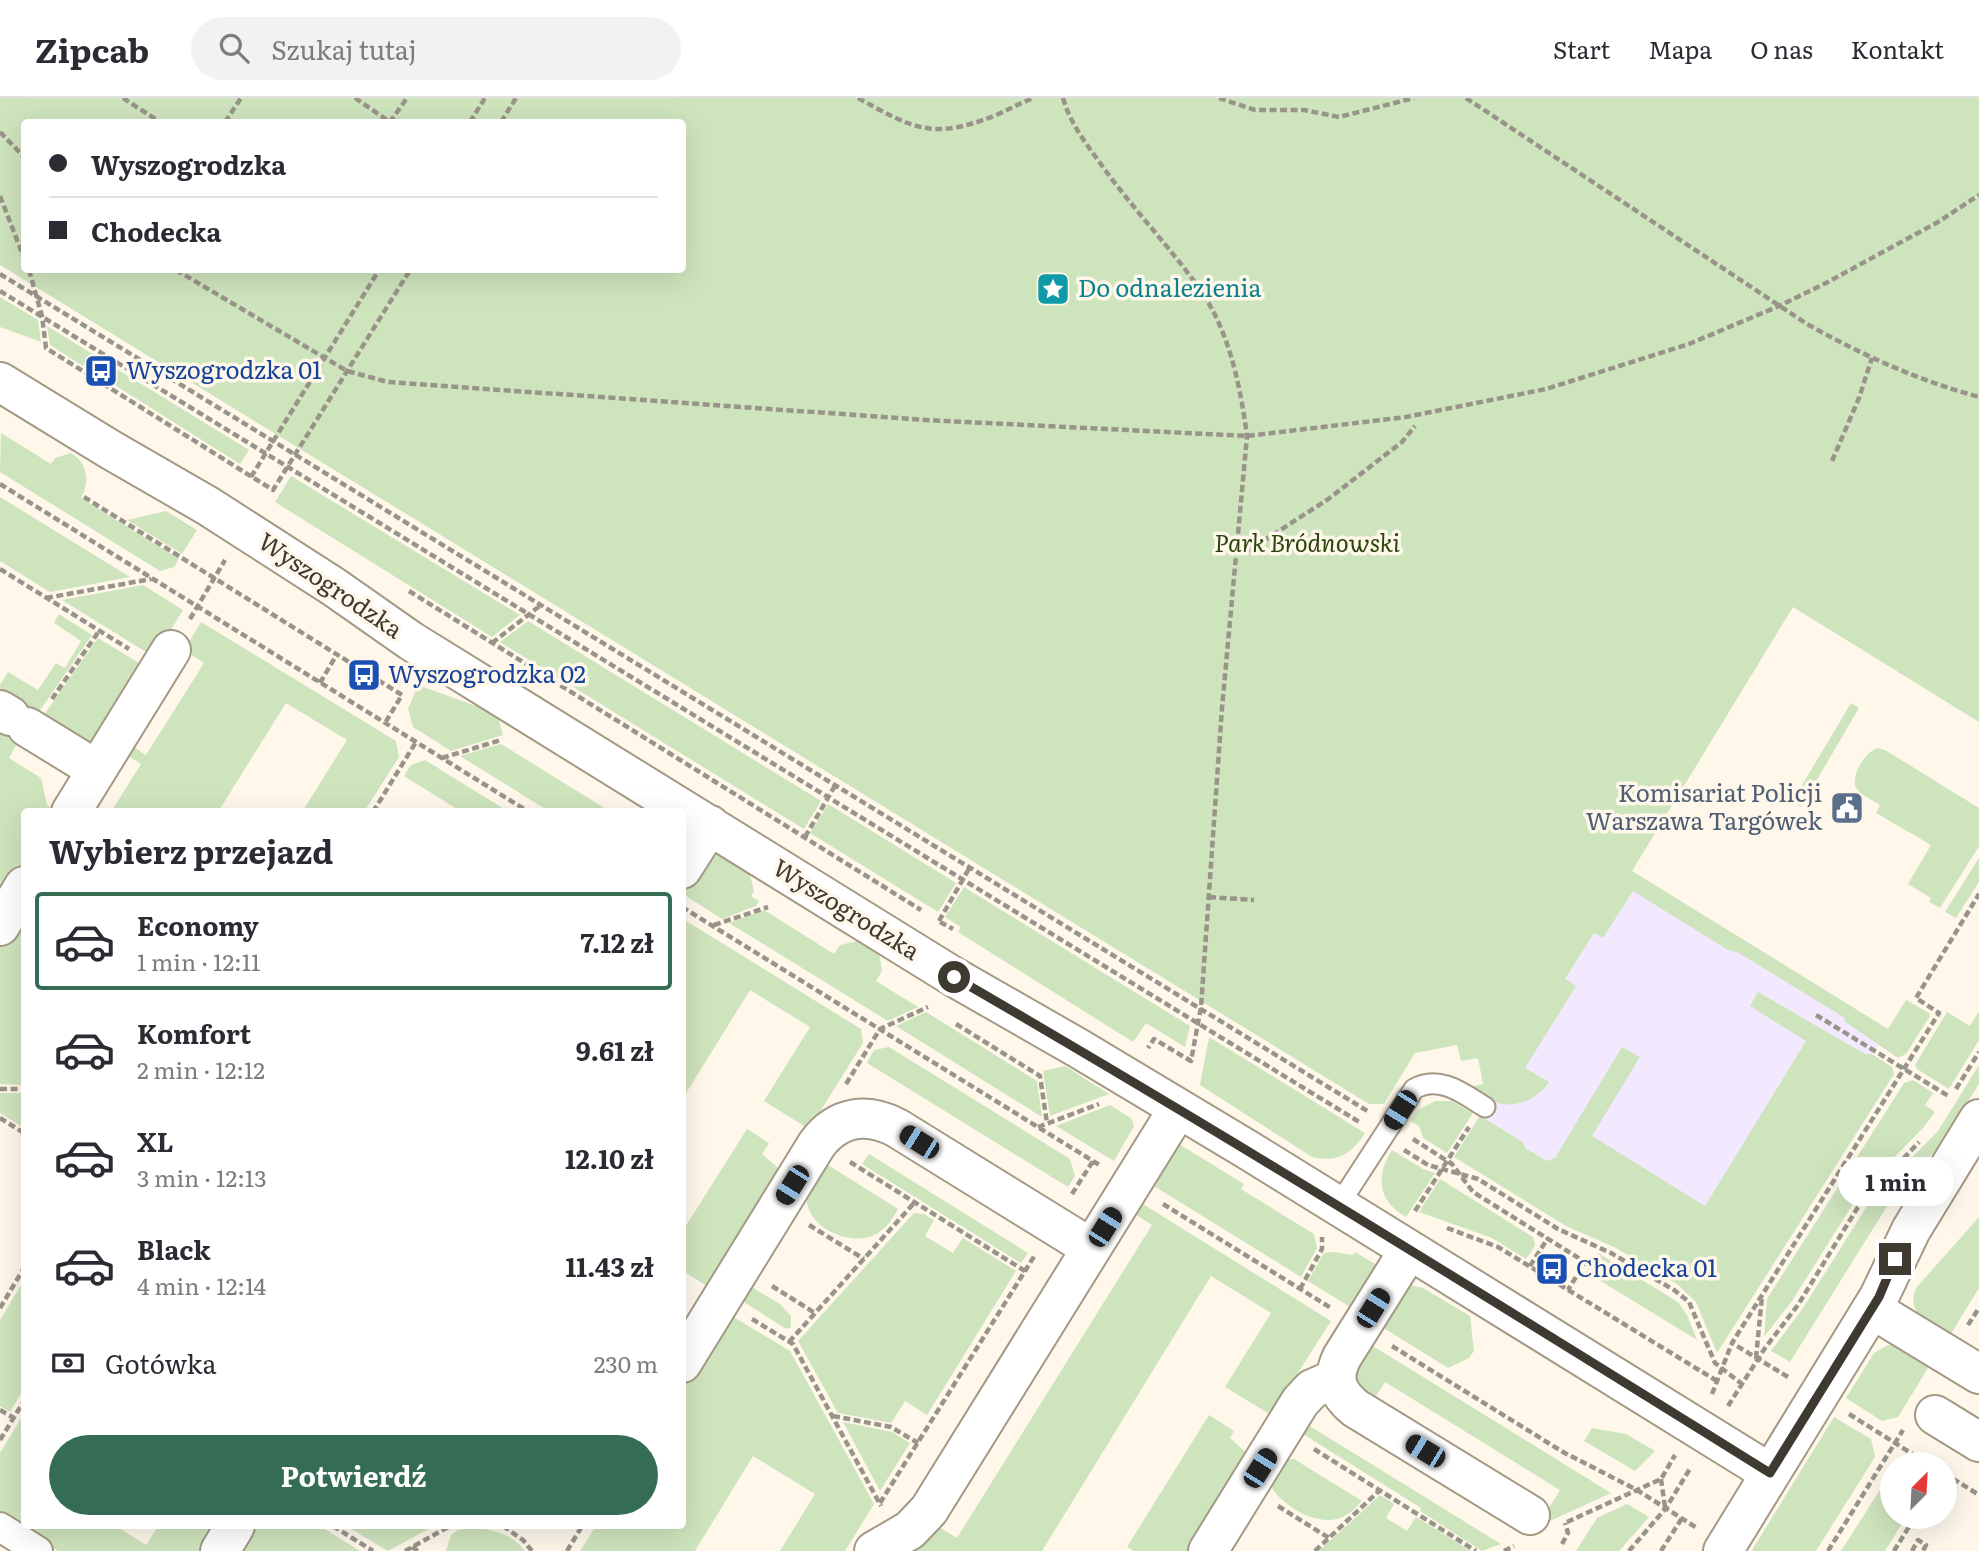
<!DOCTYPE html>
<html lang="pl">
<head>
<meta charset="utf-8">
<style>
	:root { --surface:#fff; --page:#f2f2f3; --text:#2b2b33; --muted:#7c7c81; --line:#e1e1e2; --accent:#356d54 }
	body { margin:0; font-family:Literata,serif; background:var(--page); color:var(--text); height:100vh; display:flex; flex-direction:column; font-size:26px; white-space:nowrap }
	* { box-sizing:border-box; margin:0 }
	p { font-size:23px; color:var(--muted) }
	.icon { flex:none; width:38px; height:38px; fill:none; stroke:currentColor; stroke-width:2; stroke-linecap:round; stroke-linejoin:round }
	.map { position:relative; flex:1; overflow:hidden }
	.drawer { position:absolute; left:21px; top:710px; width:665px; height:721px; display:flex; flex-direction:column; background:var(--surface); border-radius:7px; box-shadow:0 7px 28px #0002 }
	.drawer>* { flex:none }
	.top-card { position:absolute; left:21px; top:21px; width:665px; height:154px; border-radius:7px; box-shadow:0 7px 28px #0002; display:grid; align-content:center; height:154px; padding:0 28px; background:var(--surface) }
	.needle { width:46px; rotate:24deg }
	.fabs { position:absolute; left:1880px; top:1354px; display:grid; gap:14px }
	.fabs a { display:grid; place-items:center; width:77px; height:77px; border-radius:50%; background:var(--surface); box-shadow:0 7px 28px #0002; font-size:35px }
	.end { position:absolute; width:32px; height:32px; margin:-16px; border:9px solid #3e3a31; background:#fff; box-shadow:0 0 0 4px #fff }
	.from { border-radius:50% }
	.bubble { position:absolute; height:49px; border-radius:24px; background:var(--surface); box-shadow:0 7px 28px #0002; font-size:23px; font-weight:700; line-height:49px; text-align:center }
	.car { position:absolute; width:21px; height:42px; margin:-21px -10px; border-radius:9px; box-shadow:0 0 5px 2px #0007; background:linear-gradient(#222 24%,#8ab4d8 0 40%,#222 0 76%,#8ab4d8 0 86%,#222 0) }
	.top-card b { display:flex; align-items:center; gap:24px; height:66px; font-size:26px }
	.top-card b+b { border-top:2px solid var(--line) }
	.top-card i { width:18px; height:18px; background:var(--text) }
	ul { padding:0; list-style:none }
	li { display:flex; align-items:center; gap:21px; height:98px; margin:0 14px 10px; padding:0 14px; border:4px solid transparent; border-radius:7px }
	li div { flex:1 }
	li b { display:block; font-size:26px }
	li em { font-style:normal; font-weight:700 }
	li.selected { border-color:var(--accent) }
	li>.icon { width:63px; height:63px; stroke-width:1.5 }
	h2 { padding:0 28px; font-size:32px; line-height:84px }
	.pay { display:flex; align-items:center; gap:18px; height:77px; padding:0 28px; font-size:26px }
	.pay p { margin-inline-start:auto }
	.cta { display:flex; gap:14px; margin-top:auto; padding:14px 28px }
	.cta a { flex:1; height:80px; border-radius:42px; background:var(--accent); color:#fff; font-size:28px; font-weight:700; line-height:80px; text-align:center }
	header { display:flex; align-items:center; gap:42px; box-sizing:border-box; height:98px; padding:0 35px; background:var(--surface); border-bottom:2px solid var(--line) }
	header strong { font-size:33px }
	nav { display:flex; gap:38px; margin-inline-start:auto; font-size:24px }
	.search { width:490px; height:63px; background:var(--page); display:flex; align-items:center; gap:18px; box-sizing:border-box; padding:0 24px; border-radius:38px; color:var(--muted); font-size:26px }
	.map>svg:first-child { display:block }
</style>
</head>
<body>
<header>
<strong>Zipcab</strong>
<div class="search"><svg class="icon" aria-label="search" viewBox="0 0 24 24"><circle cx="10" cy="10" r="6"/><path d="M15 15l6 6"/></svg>Szukaj tutaj</div>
<nav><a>Start</a><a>Mapa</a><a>O nas</a><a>Kontakt</a></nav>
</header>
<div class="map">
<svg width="1979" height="1453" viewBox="0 0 1979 1453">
	<rect width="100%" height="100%" fill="#fef7ea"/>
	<path fill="#f3e9fe" d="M1632,773L1888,931L1727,1191L1470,1033Z"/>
	<path fill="#cee4bd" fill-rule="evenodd" d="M0,0H1979V624L1793,509L1632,773L1888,931L1906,902L1929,915L1930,918L1906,956L1898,960L1844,923L1845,920L1739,855L1728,852L1633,793L1603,840L1594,835L1565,881L1576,888L1525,970L1549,984C1538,1002 1514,1011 1494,1004C1485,1001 1477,994 1469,989L1483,986L1478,960L1461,963L1457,947L1415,955L1384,1006H1369L0,167ZM24,24H682V172H24Z
		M0,199L38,222L41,244L0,229Z
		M47,228L249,352L240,366L113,286L118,276L90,258L83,268L50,247Z
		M1,335L51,366L55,360L71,355C88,365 90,384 81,400L179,461L174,469L160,473L0,374Z
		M291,378L520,517L492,539L275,404Z
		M0,399L130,479L50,494L0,463Z
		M166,413L197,432L182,456L127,422Z
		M143,487L183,512L160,550L146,554L62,502Z
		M59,516L92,537L34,621L0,600V587L8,574L38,592L56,565L65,570L81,543L54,525Z
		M528,523L821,703L804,731L500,544Z
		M201,524L396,643L399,659L364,714H302L347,642L286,605L218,714H111L141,666L121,653L126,644L146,657L204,565L184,552Z
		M98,540L139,565L141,580L99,641L78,645L39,624Z
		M418,587L487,612L498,619L503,637L451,653L413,629L408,611Z
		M1851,605L1859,610L1801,709L1792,704Z
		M0,623L22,637L9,660L41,680L47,707L58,714H24V768L0,808Z
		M501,646L611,714H550L460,658Z
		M1877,650L1885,652L1979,710V748L1940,810L1929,804L1931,800L1908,786L1931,747L1876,715L1880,707L1860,695L1855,688C1853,674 1864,656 1877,650Z
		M425,662L509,714H462L404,678L411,667Z
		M828,706L956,785L938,814L810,735Z
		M721,756L749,773L754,793L751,798L759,803L756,808L722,821L683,796L682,792L702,761Z
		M1979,760V784L1956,820L1945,814Z
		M964,789L1190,928L1185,949L1146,925L1133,944L958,834L961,829L945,819Z
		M24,808V987L0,986V848Z
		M764,812L834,856L840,847L861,842L879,853L882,873L876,883L918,909L888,923L729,825Z
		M683,821L861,931L863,945L809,1031L764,1003L810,929L750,892L683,1000Z
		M1758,894L1865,956H1872L1892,969L1894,976L1717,1255L1696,1204L1678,1187L1616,1150L1566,1128L1454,1059L1480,1018L1523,1044L1525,1050L1547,1063L1555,1060L1622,949L1640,959L1592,1038L1705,1108L1806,943L1750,908Z
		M1979,913V942L1949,991L1917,971L1915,967L1947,914L1970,928Z
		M926,914L1037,983L1042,1019L896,928Z
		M1209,939L1365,1035C1352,1056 1337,1065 1312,1059L1200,987Z
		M889,949L1070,1061L1075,1078L1068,1089L867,965L874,952Z
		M1979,967V986L1941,1046L1889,1105L1790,1264L1771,1253L1803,1210L1872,1100L1938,1033Z
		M1065,968L1109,996L1050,1018L1043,973Z
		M1913,982L1933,995L1925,1007L1935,1014L1923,1030L1861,1093L1792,1203L1764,1239L1767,1201L1904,985Z
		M0,995H24V1030L0,1015Z
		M1435,1003H1451L1473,1015L1447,1055L1423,1040L1419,1028L1410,1023L1418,1012Z
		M1110,1007L1132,1021L1134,1028L1114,1063L1056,1028Z
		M747,1031L769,1045L762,1056L785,1076L713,1192L683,1173L682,1134Z
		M1179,1046L1244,1086L1241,1091L1314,1136L1317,1150L1301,1179L1149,1085L1173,1049Z
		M1392,1052L1423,1071L1435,1075L1406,1119C1377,1103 1376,1077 1392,1052Z
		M869,1056L1028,1155L1021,1165L862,1066Z
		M820,1062L898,1111C891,1123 885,1133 872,1138C848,1147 810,1130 807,1104C805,1091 816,1074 820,1062Z
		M1440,1081L1533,1139L1535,1148L1526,1161L1492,1140L1419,1114Z
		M1138,1103L1331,1223L1271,1317L1225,1289L1271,1215L1211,1178L1042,1453H909L936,1427L957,1440L1152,1127L1132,1114Z
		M914,1115L924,1116L934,1122L925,1138L953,1155L963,1140L1016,1173L927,1317L905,1303L891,1325L838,1315L798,1243Z
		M1979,1119V1190L1949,1239C1930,1226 1905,1216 1916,1190Z
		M1333,1154L1353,1157L1355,1154L1380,1169L1355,1212L1308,1183L1324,1155Z
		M1598,1155L1678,1204L1688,1219L1697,1242L1586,1174Z
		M24,1182V1290L10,1314L0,1308V1222Z
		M745,1185L780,1206L791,1218V1229L787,1231L783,1229L736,1199Z
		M1409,1187L1423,1190L1470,1218L1474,1253L1469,1260L1448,1270L1379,1227Z
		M727,1215L790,1253L874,1406L845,1453H780L815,1396L753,1358L695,1453H580L596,1428H682L683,1287Z
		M1368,1245L1611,1395L1537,1429L1560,1392L1385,1284L1372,1304L1349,1278Z
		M1888,1247H1895L1931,1265L1898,1319L1882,1323L1846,1300L1874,1255Z
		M24,1315V1428H116L146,1447L158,1428H221L206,1453H58L0,1417V1355Z
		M1209,1317L1234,1333L1230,1340L1252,1360L1195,1453H1134L1127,1449Z
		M1834,1319L1871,1341L1875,1359L1816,1453H1754L1752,1452Z
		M843,1324L892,1334L910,1345L880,1393Z
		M1308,1327L1501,1446L1482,1453L1420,1413L1421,1410L1303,1336Z
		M1592,1330L1626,1336L1655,1353L1635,1373L1584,1343Z
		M1294,1361L1362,1403C1355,1410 1349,1417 1340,1420C1315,1429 1279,1406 1268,1384L1276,1362Z
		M1892,1373V1419H1906L1885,1453H1841Z
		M1380,1397L1394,1406L1386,1420L1407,1433L1416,1419L1471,1453H1319Z
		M1627,1406L1649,1419L1619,1453H1576L1597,1420Z
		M248,1428H320L360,1453H233Z
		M346,1428H434L388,1453Z
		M474,1430C494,1431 513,1437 525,1453H446L451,1437L458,1432Z"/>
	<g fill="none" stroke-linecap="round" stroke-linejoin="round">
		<defs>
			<path id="service" d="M1338,1108L1414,991C1439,976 1464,996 1485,1009"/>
			<path id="pedestrian" d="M0,1429L38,1453"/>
			<path id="minor" d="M0,284L111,352L208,408L334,489L411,543L954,879L1078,950L1248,1052L1770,1375
				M0,612L10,618
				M27,629L97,672
				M71,714L171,552
				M682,771L710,727
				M0,828L24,788
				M1409,1152L1342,1259C1331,1281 1337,1295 1355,1310L1530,1417
				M1872,1211L1979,1276
				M682,1265L817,1046C838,1018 867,1014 897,1030L1091,1150
				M1935,1317L1979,1344
				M220,1453L235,1428
				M874,1453L910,1432L929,1412L1178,1011
				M1208,1453L1300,1304L1312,1291L1335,1281"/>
			<path id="tertiary" d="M1723,1453L1879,1199L1911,1132L1979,1021"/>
		</defs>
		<use href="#service" stroke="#a49985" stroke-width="23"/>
		<use href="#pedestrian" stroke="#a49985" stroke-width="32"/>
		<use href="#minor" stroke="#a49985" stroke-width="42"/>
		<use href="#tertiary" stroke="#a49985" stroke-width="42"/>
		<path stroke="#999489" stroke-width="4.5" stroke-dasharray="7 3.5" stroke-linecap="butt" d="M123,0L160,24
			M355,0L390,24L407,0
			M858,0C914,31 932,42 994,18C1008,12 1020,5 1034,0
			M1063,0C1070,25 1085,44 1100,65C1130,107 1166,145 1197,187C1229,231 1240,286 1247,338L1222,610L1201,909L1191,963L1154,941L1148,950
			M1219,0L1255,12H1304L1339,19L1414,0
			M1466,0L1807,226C1862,257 1917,282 1979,299
			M225,24L241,0
			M470,24L485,0
			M501,24L516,0
			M0,34L24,59
			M0,98L24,160
			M29,172L42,218L46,250L273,392L410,172
			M176,172L347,273L388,284L926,322L1247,338L1406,319L1546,291L1689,246L1779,208L1826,185L1938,124L1979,97
			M0,176L1369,1014
			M0,193L1361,1025
			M1832,363L1859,300L1872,260
			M251,379L379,172
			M0,386L529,714
			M84,399L402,597L385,625
			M1246,454L1327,402L1402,344L1415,328
			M0,471L129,551
			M409,493L921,812
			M46,500L151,481
			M190,521L225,462
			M492,545L541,507
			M320,585L337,556
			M52,601L99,533
			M442,660L501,642
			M373,714L416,644
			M805,739L836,686
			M1209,799L1254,802
			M682,809L1101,1068
			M939,823L970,769
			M940,824L953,831
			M714,827L768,809
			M1816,917L1950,999
			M956,926L1040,978L1047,1025
			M846,986L880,931L928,909
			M0,991H24
			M1956,991L1979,954
			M0,1020L24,1035
			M1038,1029L1099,1006
			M1413,1041L1452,1066L1473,1094L1585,1164L1568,1192
			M1404,1052L1428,1067L1478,1081L1558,1131L1611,1155L1674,1192L1689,1204L1715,1265L1742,1286
			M850,1064L1025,1173
			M1072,1096L1093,1063
			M1163,1106L1331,1210
			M1415,1113L1469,1029
			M809,1127L864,1161
			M1447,1130L1498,1149L1717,1283
			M1530,1168L1548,1140
			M772,1188L815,1215
			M1300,1191L1322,1151V1139
			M0,1210L24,1170
			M752,1221L793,1246L881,1408
			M1968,1227L1979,1210
			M789,1244L915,1104
			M1392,1248L1563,1354L1637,1392L1697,1430
			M1756,1260L1762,1198
			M1788,1279L1732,1245L1939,915L1916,900L1979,796
			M1712,1296L1732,1245
			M1728,1308L1765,1250L1798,1207L1858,1109L1919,1044
			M0,1312L14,1320
			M1849,1316L1930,1367
			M833,1318L891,1329L918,1345
			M0,1342L24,1303
			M1314,1351L1476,1453
			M1944,1375L1979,1397
			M1661,1381L1665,1409
			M880,1405L1035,1157
			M1278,1408L1329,1440
			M1567,1424L1661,1381L1675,1357
			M333,1428L373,1453
			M503,1428L523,1442L532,1453
			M1562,1446L1568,1435L1565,1425
			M412,1449L418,1453
			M405,1453L450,1428
			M567,1453L582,1428
			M1315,1453L1380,1392
			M1504,1453L1514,1448
			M1629,1453L1666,1410L1691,1369
			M1661,1453L1682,1420
			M1828,1453L1903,1332
			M1894,1453L1915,1419
			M1912,1453L1918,1442L1926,1447L1923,1453"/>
		<use href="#service" stroke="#fff" stroke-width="19"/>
		<use href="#pedestrian" stroke="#fff" stroke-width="28"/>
		<use href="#minor" stroke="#fff" stroke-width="38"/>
		<use href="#tertiary" stroke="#fff" stroke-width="38"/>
	</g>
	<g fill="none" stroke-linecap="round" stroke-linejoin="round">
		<path stroke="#3e3a31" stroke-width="9" d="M954,879C1229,1038 1500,1207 1770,1375L1879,1199L1895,1161"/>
	</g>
	<defs>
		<symbol id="sight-square" viewBox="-11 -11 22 22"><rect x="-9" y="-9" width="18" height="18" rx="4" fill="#0f9aa8" stroke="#fef7ea"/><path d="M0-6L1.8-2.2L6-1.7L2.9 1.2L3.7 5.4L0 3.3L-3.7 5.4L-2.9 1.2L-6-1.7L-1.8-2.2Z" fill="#fff"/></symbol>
		<symbol id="bus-square" viewBox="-11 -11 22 22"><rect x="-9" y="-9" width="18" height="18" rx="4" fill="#1a4fb4" stroke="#fef7ea"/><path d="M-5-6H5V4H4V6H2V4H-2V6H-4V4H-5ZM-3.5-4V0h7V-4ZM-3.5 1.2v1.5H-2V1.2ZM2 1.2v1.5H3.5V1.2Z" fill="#fff"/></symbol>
		<symbol id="civic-square" viewBox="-11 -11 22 22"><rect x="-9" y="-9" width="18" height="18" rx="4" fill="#5c6f8a" stroke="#fef7ea"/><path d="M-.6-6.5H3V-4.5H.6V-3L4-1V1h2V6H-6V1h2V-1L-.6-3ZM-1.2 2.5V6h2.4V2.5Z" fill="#fff"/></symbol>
	</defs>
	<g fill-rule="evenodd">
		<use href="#sight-square" x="1034" y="172" width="38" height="38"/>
		<use href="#bus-square" x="82" y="254" width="38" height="38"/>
		<use href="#bus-square" x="345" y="558" width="38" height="38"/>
		<use href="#civic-square" x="1828" y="691" width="38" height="38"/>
		<use href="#bus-square" x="1533" y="1152" width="38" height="38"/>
	</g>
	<g text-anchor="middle" stroke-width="7" stroke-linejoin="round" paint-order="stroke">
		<g font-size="24" fill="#0d838f" stroke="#fef7ea" text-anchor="start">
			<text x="1078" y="199">Do odnalezienia</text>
		</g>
		<g font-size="24" fill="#164399" stroke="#fef7ea" text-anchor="start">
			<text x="126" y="281">Wyszogrodzka 01</text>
			<text x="388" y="585">Wyszogrodzka 02</text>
			<text x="1576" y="1179">Chodecka 01</text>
		</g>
		<g font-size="24" font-style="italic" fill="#2b460d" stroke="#fef7ea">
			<text x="1307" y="454">Park Bródnowski</text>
		</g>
		<g font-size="24" fill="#3e3a31" stroke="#fef7ea">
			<text transform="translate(330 488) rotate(34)" y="8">Wyszogrodzka</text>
			<text transform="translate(846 812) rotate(32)" y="8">Wyszogrodzka</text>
		</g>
		<g font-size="24" fill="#4e5e75" stroke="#fef7ea" text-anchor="end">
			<text x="1822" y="704">Komisariat Policji<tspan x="1822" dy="28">Warszawa Targówek</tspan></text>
		</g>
	</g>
</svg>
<div class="fabs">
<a><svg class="needle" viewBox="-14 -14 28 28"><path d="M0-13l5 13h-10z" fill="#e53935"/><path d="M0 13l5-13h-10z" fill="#7c7c81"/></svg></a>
</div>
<i class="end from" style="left:954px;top:879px"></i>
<i class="end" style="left:1895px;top:1161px"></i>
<div class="bubble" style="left:1838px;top:1059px;width:116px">1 min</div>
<i class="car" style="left:1400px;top:1012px;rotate:212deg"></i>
<i class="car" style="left:919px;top:1044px;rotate:302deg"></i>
<i class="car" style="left:792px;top:1087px;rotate:212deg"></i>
<i class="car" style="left:1105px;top:1129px;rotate:32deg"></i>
<i class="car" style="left:1373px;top:1210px;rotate:32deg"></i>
<i class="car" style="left:1425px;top:1353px;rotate:301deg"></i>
<i class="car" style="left:1260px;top:1370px;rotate:32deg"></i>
<div class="top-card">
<b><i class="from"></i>Wyszogrodzka</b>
<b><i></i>Chodecka</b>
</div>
<section class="drawer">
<h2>Wybierz przejazd</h2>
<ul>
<li class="selected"><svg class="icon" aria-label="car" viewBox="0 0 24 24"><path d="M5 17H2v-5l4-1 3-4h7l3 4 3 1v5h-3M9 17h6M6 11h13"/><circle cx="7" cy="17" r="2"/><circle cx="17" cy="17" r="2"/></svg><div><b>Economy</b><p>1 min · 12:11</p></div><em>7.12 zł</em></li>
<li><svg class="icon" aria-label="car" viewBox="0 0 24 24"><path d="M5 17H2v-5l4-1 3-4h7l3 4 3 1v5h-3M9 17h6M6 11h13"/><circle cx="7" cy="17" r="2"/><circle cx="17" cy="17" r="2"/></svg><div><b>Komfort</b><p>2 min · 12:12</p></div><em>9.61 zł</em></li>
<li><svg class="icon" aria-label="car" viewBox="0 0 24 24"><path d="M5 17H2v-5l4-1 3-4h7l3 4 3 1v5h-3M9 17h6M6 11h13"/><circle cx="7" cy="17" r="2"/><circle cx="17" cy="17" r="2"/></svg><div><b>XL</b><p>3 min · 12:13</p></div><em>12.10 zł</em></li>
<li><svg class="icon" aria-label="car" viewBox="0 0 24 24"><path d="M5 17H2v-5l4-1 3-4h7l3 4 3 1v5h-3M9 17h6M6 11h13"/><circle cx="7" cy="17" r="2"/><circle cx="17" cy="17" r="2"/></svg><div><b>Black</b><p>4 min · 12:14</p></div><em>11.43 zł</em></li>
</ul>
<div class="pay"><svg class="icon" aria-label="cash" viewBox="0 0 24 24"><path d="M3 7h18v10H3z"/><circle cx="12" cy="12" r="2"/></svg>Gotówka<p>230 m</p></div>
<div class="cta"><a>Potwierdź</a></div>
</section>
</div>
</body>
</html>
